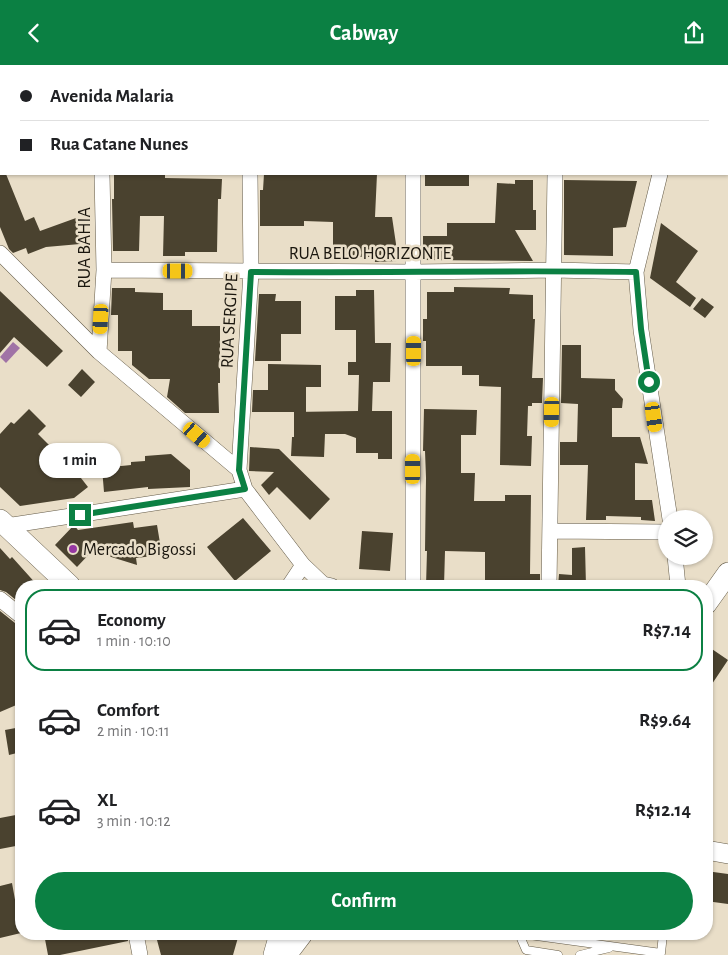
<!DOCTYPE html>
<html lang="en">
<head>
<meta charset="utf-8">
<style>
	:root { --surface:#fff; --page:#f6f6f6; --text:#202124; --muted:#757577; --line:#e0e0e0; --accent:#0b8043 }
	body { margin:0; font-family:"Alegreya Sans",sans-serif; background:var(--page); color:var(--text); height:100vh; display:flex; flex-direction:column; font-size:19px; white-space:nowrap }
	* { box-sizing:border-box; margin:0 }
	p { font-size:16px; color:var(--muted) }
	.icon { flex:none; width:28px; height:28px; fill:none; stroke:currentColor; stroke-width:2; stroke-linecap:round; stroke-linejoin:round }
	.map { position:relative; flex:1; overflow:hidden }
	.panel { position:absolute; left:15px; top:515px; width:698px; height:360px; display:flex; flex-direction:column; background:var(--surface); border-radius:20px; box-shadow:0 1px 4px #0004 }
	.panel>* { flex:none }
	.banner { position:absolute; left:0px; top:0px; width:729px; height:110px; box-shadow:0 1px 4px #0004; display:grid; align-content:center; height:110px; padding:0 20px; background:var(--surface) }
	.tools { position:absolute; left:658px; top:445px; display:grid; gap:10px }
	.tools a { display:grid; place-items:center; width:55px; height:55px; border-radius:50%; background:var(--surface); box-shadow:0 1px 4px #0004; font-size:25px }
	.end { position:absolute; width:22px; height:22px; margin:-11px; border:6px solid #0b8043; background:#fff; box-shadow:0 0 0 2px #fff }
	.from { border-radius:50% }
	.bubble { position:absolute; height:35px; border-radius:18px; background:var(--surface); box-shadow:0 1px 4px #0004; font-size:16px; font-weight:700; line-height:35px; text-align:center }
	.car { position:absolute; width:15px; height:30px; margin:-15px -8px; border-radius:6px; box-shadow:0 0 4px 1px #0007; background:linear-gradient(#f5c518 24%,#345 0 40%,#f5c518 0 76%,#345 0 86%,#f5c518 0) }
	.banner b { display:flex; align-items:center; gap:18px; height:48px; font-size:19px }
	.banner b+b { border-top:1px solid var(--line) }
	.banner i { width:12px; height:12px; background:var(--text) }
	ul { padding:9px 0 0; list-style:none }
	li { display:flex; align-items:center; gap:15px; height:82px; margin:0 10px 8px; padding:0 10px; border:2px solid transparent; border-radius:20px }
	li div { flex:1 }
	li b { display:block; font-size:19px }
	li em { font-style:normal; font-weight:700 }
	li.selected { border-color:var(--accent) }
	li>.icon { width:45px; height:45px; stroke-width:1.5 }
	.button { display:flex; gap:10px; margin-top:auto; padding:10px 20px }
	.button a { flex:1; height:58px; border-radius:30px; background:var(--accent); color:#fff; font-size:20px; font-weight:700; line-height:58px; text-align:center }
	header { display:flex; justify-content:space-between; align-items:center; height:65px; padding:0 20px; background:var(--accent); color:#fff; font-size:22px; font-weight:700 }
	.map>svg:first-child { display:block }
</style>
</head>
<body>
<header><svg class="icon" aria-label="back" viewBox="0 0 24 24"><path d="M15 5l-7 7 7 7"/></svg>Cabway<svg class="icon" aria-label="share" viewBox="0 0 24 24"><path d="M12 15V3M7 8l5-5 5 5M5 13v7h14v-7"/></svg></header>
<div class="map">
<svg width="728" height="890" viewBox="0 0 728 890">
	<rect width="100%" height="100%" fill="#e9dec8"/>
	<path fill="#a073a6" d="M13,277L20,283L6,298L0,292Z"/>
	<path fill="#4a422f" d="M0,95L1,109H6L25,156L34,152L40,166L76,153L80,179L46,182L28,189L26,183L13,188L9,184L0,162Z
		M114,109H165V113L222,114L221,134H218L217,187H185V191H163L164,151H140L139,186H113L112,134H114Z
		M264,109H377L375,152H392L396,179L397,196L375,197L374,192H333V157L304,156V161H260V125H263Z
		M425,109H469V121H425Z
		M515,115H533V145H536V165H515L533,196L423,195V171H447V158H495L497,118L515,119Z
		M564,115L637,116L626,162L613,163V191L564,190Z
		M661,158L698,186L676,217L696,233L690,242L650,213Z
		M454,222L510,223L509,229L533,230V254H535L532,313H543L542,338H532V341H528L527,371H532L531,401L500,400L501,322L479,321V310H462V301H426V276H423V254H427V227H454Z
		M112,223H135V227L163,228V245H192V261H220V318H218L219,348H185L167,332L170,314H149L132,300V286H118V250H111Z
		M356,225H374L375,278H391L390,317H373L372,346H392V394H378V388H356V373L345,369H325L324,392L291,391L292,372H294V347L358,346L359,310H348V297H356V265H335V231H356Z
		M0,226L63,286L47,302L14,272L0,288Z
		M259,229H276L275,236H301V269H281V296H255Z
		M702,233L714,242L705,253L693,244Z
		M562,280H581V313L615,314V325L623,334L622,343H612V372H640L648,399L635,398V435H652L655,456L641,455V452L606,451V455H586L588,400H560V377H577L578,339L561,338Z
		M268,299L321,300V322H306V347H252L253,325H268Z
		M82,304L95,317L81,332L68,320Z
		M29,344L46,361L38,369L61,392L63,390L88,422L74,433L20,441L0,422V369L11,357L14,359Z
		M424,344L477,345L476,370H461V408H475L474,436H505V430H531L530,509H540V521H485V487L445,486L444,521H426L427,486H425L426,413L425,386H423Z
		M250,382L279,384L330,434L310,455L277,422L269,430L261,420L274,407L249,406Z
		M171,389L190,405V422L148,424V422L104,427L102,403L131,400V397L145,396V391Z
		M243,453L271,486L235,516L207,482Z
		M133,457L134,463L157,460L162,490L136,493L137,500L92,486L77,502L55,480L74,460L78,465Z
		M362,466L393,468L390,506L359,504Z
		M585,482L586,521H572V483Z
		M0,483L10,494L12,492L38,521H21V539L6,527L0,525Z
		M559,509L572,510V521H558Z
		M0,546L15,558L21,560V638L0,647Z
		M706,580L728,595L706,628Z
		M21,662V687L9,690L5,665Z
		M21,749V780L0,784V753Z
		M706,806L728,809V839L706,836Z
		M12,818L21,868L0,873V821Z
		M44,869H127L128,876L60,890H48Z
		M192,869H239L233,890H161L157,875Z"/>
	<g fill="none" stroke-linecap="round" stroke-linejoin="round">
		<defs>
			<path id="service" d="M519,869L526,885L558,890
				M522,869L661,888L663,869
				M580,890L609,883"/>
			<path id="minor" d="M248,0V1
				M412,0V1
				M100,1V0
				M557,1V0
				M684,1V0
				M0,75H1
				M660,109L636,207L641,265L670,454
				M0,188L99,287L239,405L245,424L303,500L323,519L332,521
				M104,205L414,207L554,205L636,207
				M99,287L104,205L102,109
				M239,405L251,207L250,109
				M6,461L245,424
				M550,466L666,467
				M675,491L678,521
				M289,521L303,500
				M413,521V109
				M549,521L555,109
				M0,534L21,551
				M136,869L140,890"/>
			<path id="tertiary" d="M706,785L728,789"/>
			<path id="secondary" d="M0,455L70,521
				M706,539L728,508
				M274,890L280,869
				M286,890L302,869"/>
		</defs>
		<use href="#service" stroke="#645b48" stroke-width="9"/>
		<use href="#minor" stroke="#645b48" stroke-width="16"/>
		<use href="#tertiary" stroke="#645b48" stroke-width="20"/>
		<use href="#secondary" stroke="#645b48" stroke-width="22"/>
		<use href="#service" stroke="#fff" stroke-width="8"/>
		<use href="#minor" stroke="#fff" stroke-width="15"/>
		<use href="#tertiary" stroke="#fff" stroke-width="19"/>
		<use href="#secondary" stroke="#fff" stroke-width="21"/>
	</g>
	<g fill="none" stroke-linecap="round" stroke-linejoin="round">
		<path stroke="#0b8043" stroke-width="6" d="M80,450L245,424L239,405L251,207C379,208 508,205 636,207L641,264L649,317"/>
	</g>
	<circle fill="#9638a2" stroke="#e9dec8" stroke-width="2" cx="73" cy="484" r="5"/>
	<g text-anchor="middle" stroke-width="5" stroke-linejoin="round" paint-order="stroke">
		<g font-size="18" fill="#1a160e" stroke="#e9dec8">
			<text transform="translate(84 183) rotate(-90)" y="6">RUA BAHIA</text>
			<text x="370" y="194">RUA BELO HORIZONTE</text>
			<text transform="translate(229 256) rotate(-87)" y="6">RUA SERGIPE</text>
		</g>
		<g font-size="18" fill="#1a160e" stroke="#e9dec8" text-anchor="start">
			<text x="83" y="490">Mercado Bigossi</text>
		</g>
	</g>
</svg>
<div class="tools">
<a><svg class="icon" aria-label="layers" viewBox="0 0 24 24"><path d="M12 4l9 5-9 5-9-5zM3 14l9 5 9-5"/></svg></a>
</div>
<i class="end from" style="left:649px;top:317px"></i>
<i class="end" style="left:80px;top:450px"></i>
<div class="bubble" style="left:39px;top:378px;width:82px">1 min</div>
<i class="car" style="left:178px;top:206px;rotate:90deg"></i>
<i class="car" style="left:101px;top:254px;rotate:183deg"></i>
<i class="car" style="left:414px;top:286px;rotate:0deg"></i>
<i class="car" style="left:552px;top:347px;rotate:181deg"></i>
<i class="car" style="left:654px;top:352px;rotate:172deg"></i>
<i class="car" style="left:197px;top:370px;rotate:131deg"></i>
<i class="car" style="left:413px;top:404px;rotate:0deg"></i>
<div class="banner">
<b><i class="from"></i>Avenida Malaria</b>
<b><i></i>Rua Catane Nunes</b>
</div>
<section class="panel">
<ul>
<li class="selected"><svg class="icon" aria-label="car" viewBox="0 0 24 24"><path d="M5 17H2v-5l4-1 3-4h7l3 4 3 1v5h-3M9 17h6M6 11h13"/><circle cx="7" cy="17" r="2"/><circle cx="17" cy="17" r="2"/></svg><div><b>Economy</b><p>1 min · 10:10</p></div><em>R$7.14</em></li>
<li><svg class="icon" aria-label="car" viewBox="0 0 24 24"><path d="M5 17H2v-5l4-1 3-4h7l3 4 3 1v5h-3M9 17h6M6 11h13"/><circle cx="7" cy="17" r="2"/><circle cx="17" cy="17" r="2"/></svg><div><b>Comfort</b><p>2 min · 10:11</p></div><em>R$9.64</em></li>
<li><svg class="icon" aria-label="car" viewBox="0 0 24 24"><path d="M5 17H2v-5l4-1 3-4h7l3 4 3 1v5h-3M9 17h6M6 11h13"/><circle cx="7" cy="17" r="2"/><circle cx="17" cy="17" r="2"/></svg><div><b>XL</b><p>3 min · 10:12</p></div><em>R$12.14</em></li>
</ul>
<div class="button"><a>Confirm</a></div>
</section>
</div>
</body>
</html>
